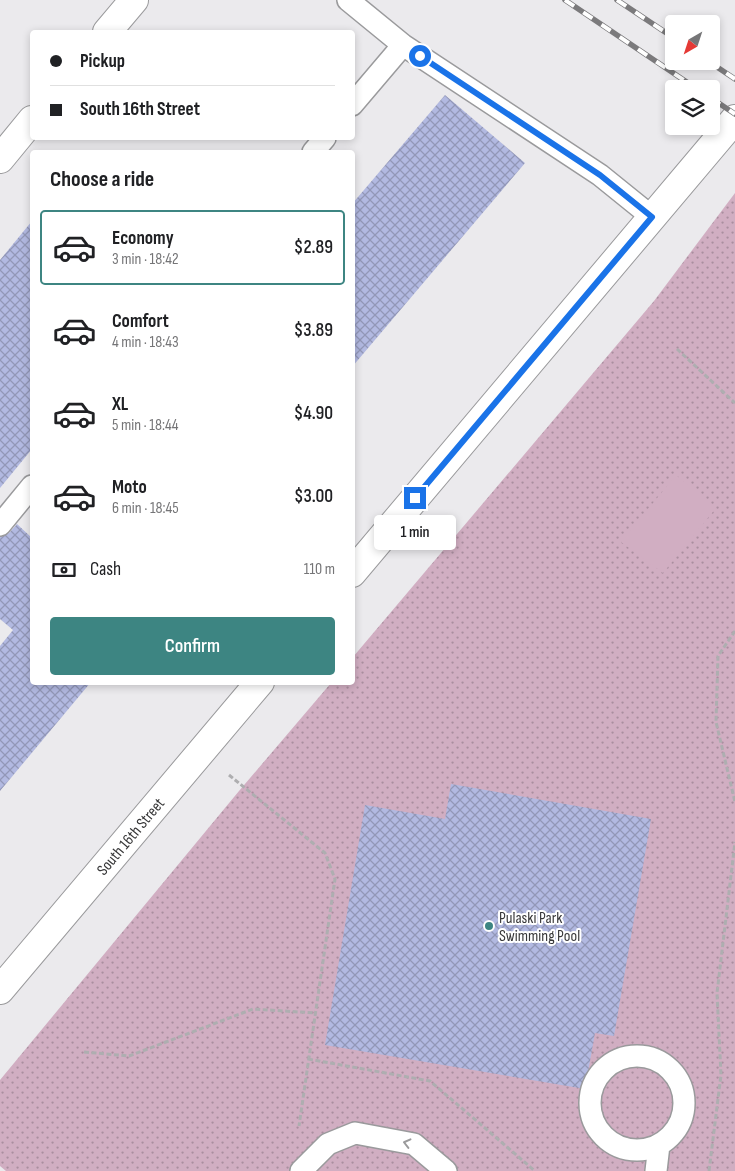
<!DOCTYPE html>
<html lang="en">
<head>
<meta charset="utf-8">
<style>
	:root { --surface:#fff; --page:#f2f2f2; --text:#202124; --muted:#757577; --line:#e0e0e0; --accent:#3d8582 }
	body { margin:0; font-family:"Sofia Sans Condensed",sans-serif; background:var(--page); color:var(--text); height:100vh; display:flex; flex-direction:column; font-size:19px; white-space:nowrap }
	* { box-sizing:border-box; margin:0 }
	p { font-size:16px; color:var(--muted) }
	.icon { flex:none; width:28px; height:28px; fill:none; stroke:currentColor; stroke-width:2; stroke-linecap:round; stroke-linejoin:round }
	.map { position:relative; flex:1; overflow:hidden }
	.details { position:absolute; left:30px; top:150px; width:325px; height:535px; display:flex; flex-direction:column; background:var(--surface); border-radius:5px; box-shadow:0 2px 8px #0003 }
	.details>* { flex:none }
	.guide { position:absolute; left:30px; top:30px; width:325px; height:110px; border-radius:5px; box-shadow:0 2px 8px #0003; display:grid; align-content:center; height:110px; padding:0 20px; background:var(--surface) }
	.needle { width:32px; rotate:219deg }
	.buttons { position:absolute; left:665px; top:15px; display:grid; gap:10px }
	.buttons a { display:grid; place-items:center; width:55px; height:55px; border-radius:5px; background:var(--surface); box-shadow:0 2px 8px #0003; font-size:25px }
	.end { position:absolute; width:22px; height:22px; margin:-11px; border:6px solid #1a73e8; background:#fff; box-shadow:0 0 0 2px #fff }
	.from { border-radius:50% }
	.bubble { position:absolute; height:35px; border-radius:5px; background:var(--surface); box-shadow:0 2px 8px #0003; font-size:16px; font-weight:600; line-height:35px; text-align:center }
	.guide b { display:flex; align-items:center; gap:18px; height:48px; font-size:19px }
	.guide b+b { border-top:1px solid var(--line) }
	.guide i { width:12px; height:12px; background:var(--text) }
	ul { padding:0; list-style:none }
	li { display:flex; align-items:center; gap:15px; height:75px; margin:0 10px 8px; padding:0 10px; border:2px solid transparent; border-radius:5px }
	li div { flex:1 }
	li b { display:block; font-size:19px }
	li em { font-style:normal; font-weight:600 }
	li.active { border-color:var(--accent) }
	li>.icon { width:45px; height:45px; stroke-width:1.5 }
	h2 { padding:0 20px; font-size:22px; line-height:60px }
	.pay { display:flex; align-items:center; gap:12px; height:55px; padding:0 20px; font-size:19px }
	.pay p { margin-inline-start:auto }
	.action { display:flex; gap:10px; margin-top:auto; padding:10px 20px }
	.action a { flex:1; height:58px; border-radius:5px; background:var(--accent); color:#fff; font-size:20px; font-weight:600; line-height:58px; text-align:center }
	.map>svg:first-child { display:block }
</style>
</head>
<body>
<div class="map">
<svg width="735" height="1171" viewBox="0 0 735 1171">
	<defs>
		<pattern id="grass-dots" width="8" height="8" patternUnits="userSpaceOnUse" patternTransform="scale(1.25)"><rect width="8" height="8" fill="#d1aec2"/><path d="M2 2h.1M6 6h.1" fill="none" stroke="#aa8e9f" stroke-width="1.8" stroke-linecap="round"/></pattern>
		<pattern id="building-cross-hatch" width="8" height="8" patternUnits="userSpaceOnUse" patternTransform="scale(1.25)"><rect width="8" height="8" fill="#b2b9e1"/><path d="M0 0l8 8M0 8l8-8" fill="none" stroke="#9297b7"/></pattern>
	</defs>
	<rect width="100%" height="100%" fill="#ebeaed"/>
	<path fill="url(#grass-dots)" d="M735,193V1171H6L0,1166V1080L239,791L331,683L352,682L353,657L654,301Z"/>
	<path fill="#d1aec2" d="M676,475L716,508L663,573L621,542Z"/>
	<path fill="url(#building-cross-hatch)" d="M445,95L525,163L352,367V204Z
		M32,221V449L0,488V260Z
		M17,524L32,538V682H91L0,791V646L13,630L0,619V537L9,533Z
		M451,784L651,819L614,1036L595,1033L585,1089L325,1045L365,805L445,819Z"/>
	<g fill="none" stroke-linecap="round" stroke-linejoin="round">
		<defs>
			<path id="lane" d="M348,0L403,45L600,175L652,217
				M352,105L403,45
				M313,152L325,138
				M0,525L32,486
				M590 1103a47 47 0 1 1 94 0a47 47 0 1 1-94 0Z
				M301,1171L328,1144L355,1133L414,1144L446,1171
				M656,1171L659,1145"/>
			<path id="street" d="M107,32L134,0
				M0,159L32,120"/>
			<path id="secondary" d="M352,573L735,119
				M0,990L260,682"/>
		</defs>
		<use href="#lane" stroke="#9a9a9c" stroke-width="24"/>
		<use href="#street" stroke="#9a9a9c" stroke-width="30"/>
		<use href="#secondary" stroke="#9a9a9c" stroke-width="30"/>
		<path stroke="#aeaeb0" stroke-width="3" stroke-dasharray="5 2.5" stroke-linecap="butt" d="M677,349L735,403
			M735,631L718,656L716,722L735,802
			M229,775L325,853L335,879L299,1126
			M84,1052L129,1056L253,1009L315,1013
			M308,1059L430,1081L535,1171
			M709,1171L721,1075L717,993L735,842"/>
		<use href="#lane" stroke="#fff" stroke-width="21"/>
		<use href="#street" stroke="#fff" stroke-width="28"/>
		<use href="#secondary" stroke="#fff" stroke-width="28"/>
		<defs>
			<path id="rail" d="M565,0L697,89
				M617,0L674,38
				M708,61L735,79
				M711,98L735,114"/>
		</defs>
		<use href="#rail" stroke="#7b7a7c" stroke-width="5.5"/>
		<use href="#rail" stroke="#fff" stroke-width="4" stroke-dasharray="11" stroke-linecap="butt"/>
	</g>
	<defs><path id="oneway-chevron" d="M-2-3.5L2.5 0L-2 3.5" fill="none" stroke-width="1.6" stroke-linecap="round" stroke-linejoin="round" transform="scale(1.25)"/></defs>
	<use stroke="#9b9b9c" href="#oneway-chevron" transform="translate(407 1143) rotate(-166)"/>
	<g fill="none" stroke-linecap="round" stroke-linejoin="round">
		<path stroke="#1a73e8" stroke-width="6" d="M415,498L652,217L600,175L420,56"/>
	</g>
	<circle fill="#3d8582" stroke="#fff" stroke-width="2" cx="489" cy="926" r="5"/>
	<g text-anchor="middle" stroke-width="4" stroke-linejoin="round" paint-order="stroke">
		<g font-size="16" fill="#373738" stroke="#fff">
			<text transform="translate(130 836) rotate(-50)" y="6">South 16th Street</text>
		</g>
		<g font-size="16" fill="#373738" stroke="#fff" text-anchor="start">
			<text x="499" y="923">Pulaski Park<tspan x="499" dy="18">Swimming Pool</tspan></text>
		</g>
	</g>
</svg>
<div class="buttons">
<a><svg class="needle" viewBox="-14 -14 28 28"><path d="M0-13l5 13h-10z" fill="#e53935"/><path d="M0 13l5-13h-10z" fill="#757577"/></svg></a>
<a><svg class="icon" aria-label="layers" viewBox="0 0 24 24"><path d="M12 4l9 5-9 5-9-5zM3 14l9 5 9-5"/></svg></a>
</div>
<i class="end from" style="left:420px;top:56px"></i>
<i class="end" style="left:415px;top:498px"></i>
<div class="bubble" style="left:374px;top:515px;width:82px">1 min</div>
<div class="guide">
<b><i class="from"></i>Pickup</b>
<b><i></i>South 16th Street</b>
</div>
<section class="details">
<h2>Choose a ride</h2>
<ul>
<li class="active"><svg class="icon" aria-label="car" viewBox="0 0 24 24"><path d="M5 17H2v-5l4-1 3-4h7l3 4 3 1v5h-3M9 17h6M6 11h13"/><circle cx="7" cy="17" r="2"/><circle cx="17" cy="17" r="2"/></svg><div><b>Economy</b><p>3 min · 18:42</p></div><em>$2.89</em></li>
<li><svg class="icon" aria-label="car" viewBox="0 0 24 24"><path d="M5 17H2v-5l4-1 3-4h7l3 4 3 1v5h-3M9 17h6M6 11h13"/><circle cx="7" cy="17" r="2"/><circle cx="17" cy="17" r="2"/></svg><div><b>Comfort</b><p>4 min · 18:43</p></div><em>$3.89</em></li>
<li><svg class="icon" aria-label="car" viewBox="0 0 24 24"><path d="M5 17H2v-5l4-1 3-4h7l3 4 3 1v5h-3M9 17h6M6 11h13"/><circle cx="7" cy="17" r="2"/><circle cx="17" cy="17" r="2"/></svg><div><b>XL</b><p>5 min · 18:44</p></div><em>$4.90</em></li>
<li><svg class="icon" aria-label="car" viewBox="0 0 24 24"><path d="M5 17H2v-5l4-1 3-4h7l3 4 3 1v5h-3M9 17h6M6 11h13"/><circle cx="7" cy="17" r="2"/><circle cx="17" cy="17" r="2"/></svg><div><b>Moto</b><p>6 min · 18:45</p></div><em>$3.00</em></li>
</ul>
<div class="pay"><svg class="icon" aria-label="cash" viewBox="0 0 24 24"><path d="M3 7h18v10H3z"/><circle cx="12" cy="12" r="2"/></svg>Cash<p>110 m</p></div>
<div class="action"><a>Confirm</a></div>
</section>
</div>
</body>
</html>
